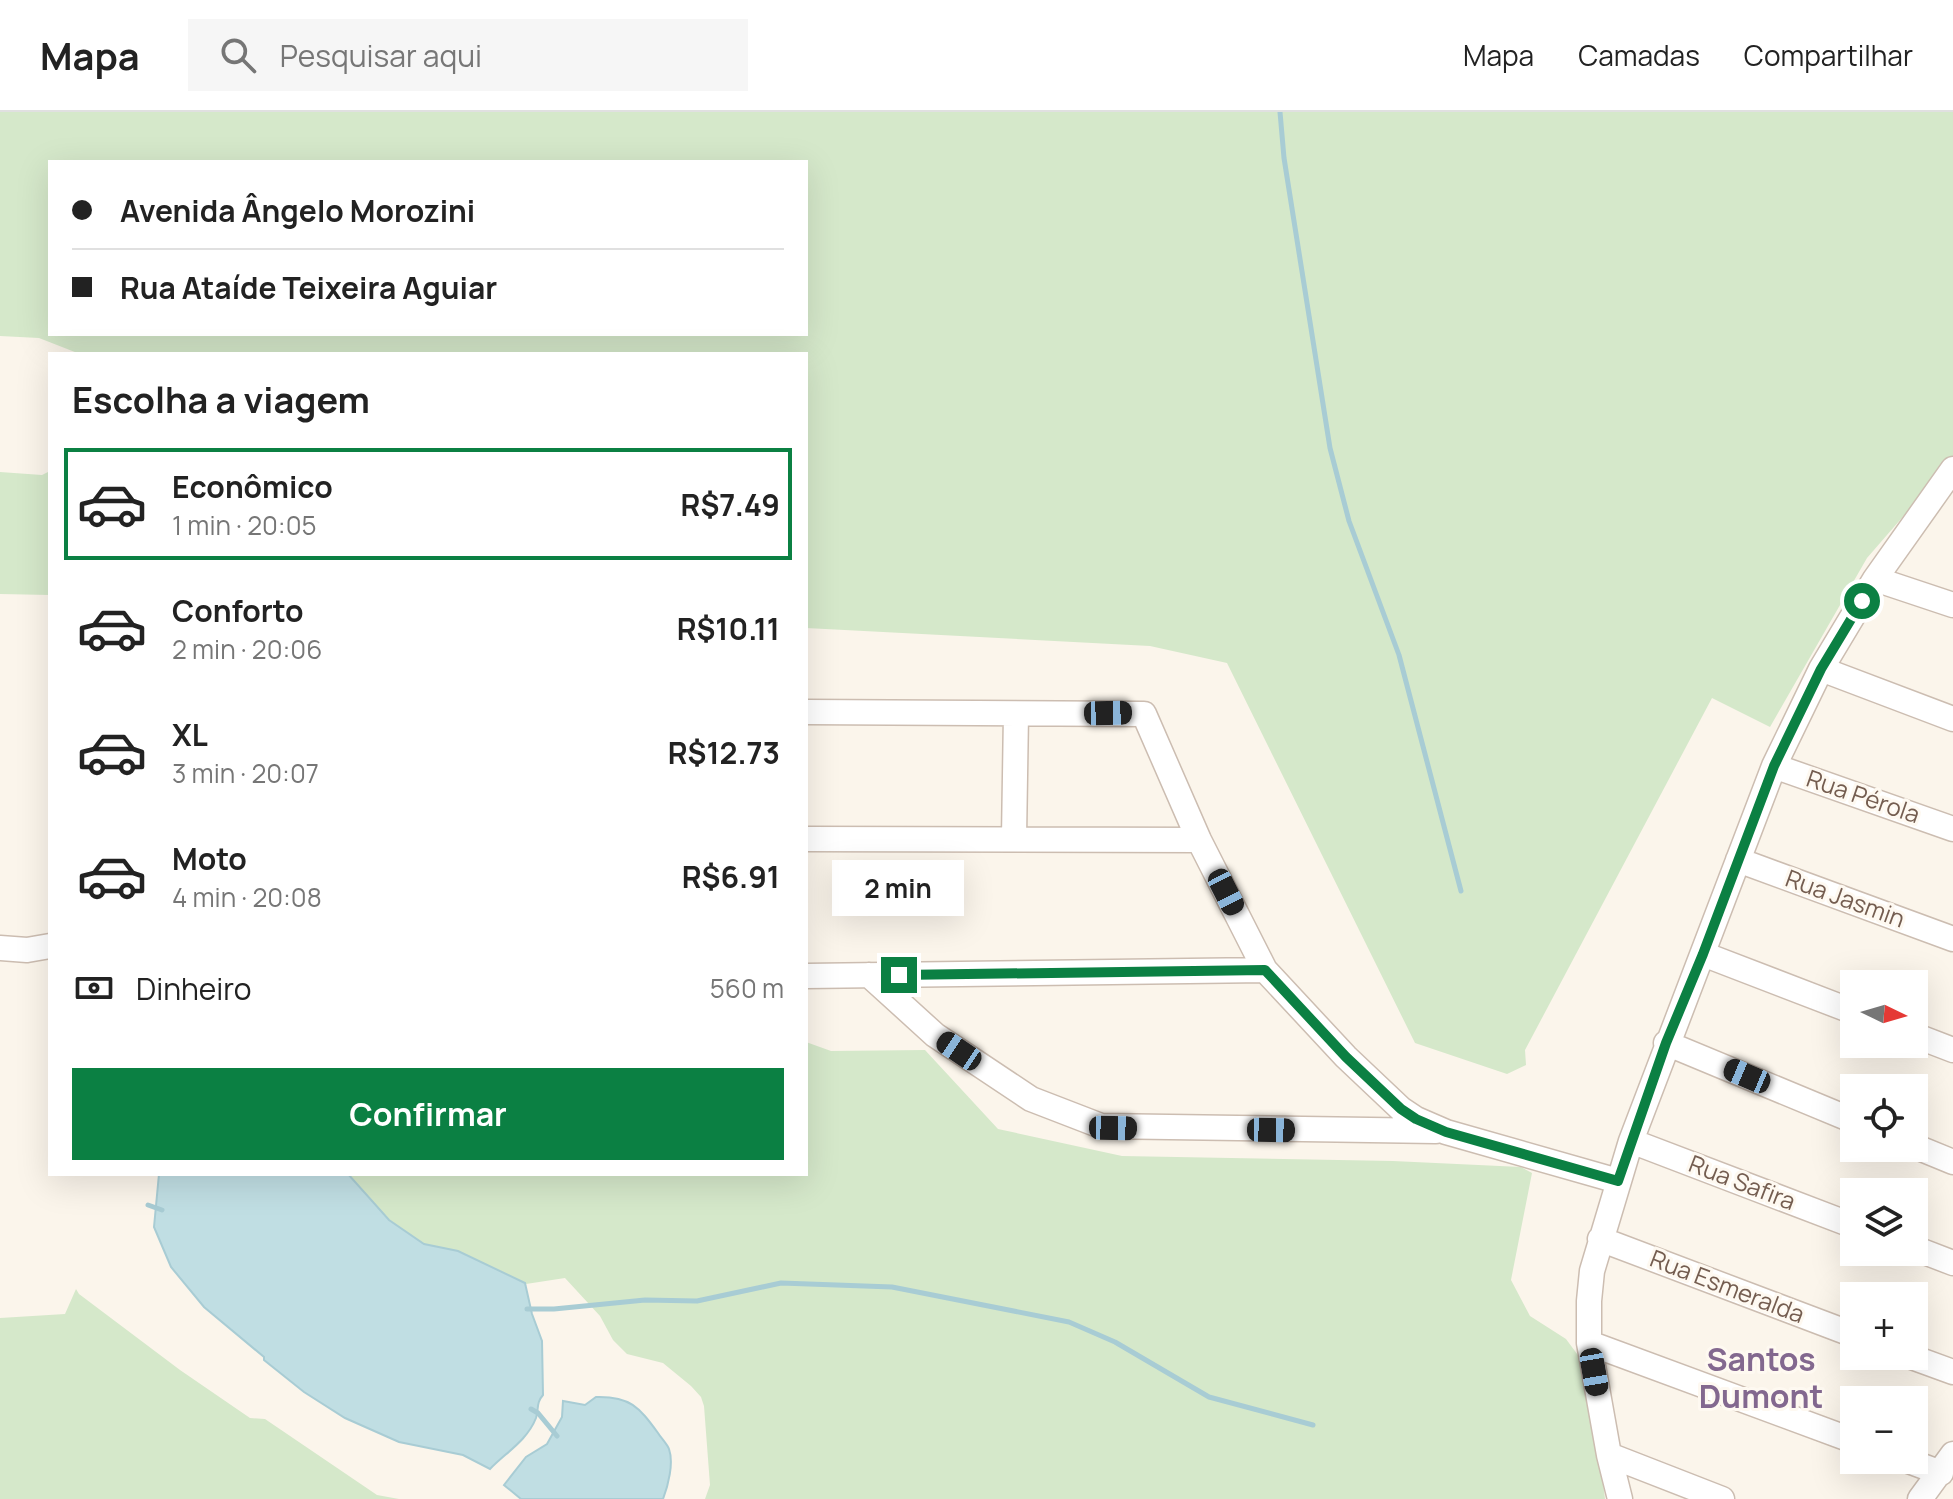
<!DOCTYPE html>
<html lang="pt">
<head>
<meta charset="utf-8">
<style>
	:root { --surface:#fff; --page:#f6f6f6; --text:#222; --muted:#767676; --line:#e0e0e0; --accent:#0b8043 }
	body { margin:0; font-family:Manrope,sans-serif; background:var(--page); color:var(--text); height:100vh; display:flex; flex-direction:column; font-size:30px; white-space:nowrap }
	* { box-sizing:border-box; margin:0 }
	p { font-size:26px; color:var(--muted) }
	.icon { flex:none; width:44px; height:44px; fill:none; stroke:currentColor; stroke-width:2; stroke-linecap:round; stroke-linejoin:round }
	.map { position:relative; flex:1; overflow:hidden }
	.drawer { position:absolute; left:48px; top:240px; width:760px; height:824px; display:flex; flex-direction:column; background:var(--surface); border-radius:0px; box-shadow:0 8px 32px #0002 }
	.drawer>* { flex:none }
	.guide { position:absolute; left:48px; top:48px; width:760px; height:176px; border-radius:0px; box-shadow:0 8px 32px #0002; display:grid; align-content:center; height:176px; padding:0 24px; background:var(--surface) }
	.needle { width:52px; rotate:95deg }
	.fabs { position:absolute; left:1840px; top:858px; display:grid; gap:16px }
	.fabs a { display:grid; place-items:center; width:88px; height:88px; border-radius:0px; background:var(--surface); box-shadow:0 8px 32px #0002; font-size:40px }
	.end { position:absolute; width:36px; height:36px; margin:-18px; border:10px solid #0b8043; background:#fff; box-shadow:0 0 0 4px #fff }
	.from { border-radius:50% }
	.bubble { position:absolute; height:56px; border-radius:0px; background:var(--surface); box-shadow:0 8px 32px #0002; font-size:26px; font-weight:700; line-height:56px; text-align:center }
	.car { position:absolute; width:24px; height:48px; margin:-24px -12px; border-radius:10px; box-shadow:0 0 6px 2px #0007; background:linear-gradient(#222 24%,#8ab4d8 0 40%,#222 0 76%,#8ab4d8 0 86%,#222 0) }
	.guide b { display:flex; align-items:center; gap:28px; height:76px; font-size:30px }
	.guide b+b { border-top:2px solid var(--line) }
	.guide i { width:20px; height:20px; background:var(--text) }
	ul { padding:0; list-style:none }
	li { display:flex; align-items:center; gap:24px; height:112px; margin:0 16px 12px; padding:0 8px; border:4px solid transparent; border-radius:0px }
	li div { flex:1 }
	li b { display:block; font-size:30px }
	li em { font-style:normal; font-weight:700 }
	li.selected { border-color:var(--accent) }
	li>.icon { width:72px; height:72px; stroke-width:1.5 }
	h2 { padding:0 24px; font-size:36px; line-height:96px }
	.pay { display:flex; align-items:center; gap:20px; height:88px; padding:0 24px; font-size:30px }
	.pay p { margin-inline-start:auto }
	.cta { display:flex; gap:16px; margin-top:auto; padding:16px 24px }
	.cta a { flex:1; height:92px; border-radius:0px; background:var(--accent); color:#fff; font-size:32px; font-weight:700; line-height:92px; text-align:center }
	header { display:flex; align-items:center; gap:48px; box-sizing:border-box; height:112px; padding:0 40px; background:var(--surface); border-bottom:2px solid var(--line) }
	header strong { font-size:38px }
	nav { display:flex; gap:44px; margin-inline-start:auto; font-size:28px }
	.search { width:560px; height:72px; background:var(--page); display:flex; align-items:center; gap:20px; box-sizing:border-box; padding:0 28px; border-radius:0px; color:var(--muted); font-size:30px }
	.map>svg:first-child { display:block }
</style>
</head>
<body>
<header>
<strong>Mapa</strong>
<div class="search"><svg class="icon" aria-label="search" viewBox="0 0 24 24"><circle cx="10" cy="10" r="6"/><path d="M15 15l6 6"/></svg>Pesquisar aqui</div>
<nav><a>Mapa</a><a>Camadas</a><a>Compartilhar</a></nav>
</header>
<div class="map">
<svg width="1953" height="1387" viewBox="0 0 1953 1387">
	<rect width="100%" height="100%" fill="#fbf5eb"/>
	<path fill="#d5e8ca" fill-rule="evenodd" d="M0,0H1953V347L1867,446L1770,615L1712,586L1525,938L1526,953L1507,962L1415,931L1227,551L1150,534L806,516V242H80L39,226L0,224ZM50,50H806V222H50Z
		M50,359V483L0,482V360L42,363Z
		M806,930L831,939L925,938L998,1017L1122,1044L1393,1049L1521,1055L1532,1061L1511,1168L1530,1204L1566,1227L1589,1258L1605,1387H705L710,1373L704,1294L701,1285L691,1274L663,1251L627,1242L613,1228L600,1204L565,1166L526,1172L458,1139L424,1132L389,1108L348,1062H806Z
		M76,1177L79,1182L180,1258L250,1306L265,1307L377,1383L399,1387H0V1206L65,1202Z"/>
	<path fill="#c0dee3" stroke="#a8ccd4" stroke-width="2" d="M159,1062H348L389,1108L424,1132L458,1139L525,1171L532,1202L542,1229L543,1283C536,1291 539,1296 536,1306C527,1329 505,1341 490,1357L463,1343L399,1330L345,1306L304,1280L264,1248V1245L204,1195L171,1155L154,1115Z
		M596,1285C630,1284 639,1295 658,1321C661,1326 667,1332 669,1337C674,1351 668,1374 663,1387H521L504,1373L526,1345L547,1332L562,1305L563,1289L585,1293Z"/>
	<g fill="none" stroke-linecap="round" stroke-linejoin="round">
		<path stroke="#a8ccd4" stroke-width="5" d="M1280,0L1284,46L1330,336L1349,409L1399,543L1461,779
			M148,1093L162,1098
			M527,1197H554L645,1188L697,1189L781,1171L892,1175L1069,1210L1115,1230L1209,1285L1313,1313
			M531,1297L538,1301L557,1324"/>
		<defs>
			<path id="minor" d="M1875,467L1953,493
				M1821,557L1953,607
				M806,600L1144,602L1199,728L1265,858L1346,945L1401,997L1416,1007L1446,1020L1618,1069
				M1774,654L1953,717
				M1014,726L1016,602
				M806,727L1199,728
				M1738,748L1953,827
				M0,836L27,838L50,834
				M1703,842L1854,900
				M869,863L935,923L1031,987L1101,1014L1436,1019
				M806,864L1265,858
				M1914,923L1953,938
				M1666,931L1854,1009
				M1631,1029L1854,1114
				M1914,1034L1953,1050
				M1600,1127L1854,1223
				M1914,1136L1953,1151
				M1589,1231L1854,1329
				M1909,1244L1953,1260
				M1609,1343L1722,1387
				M1906,1348L1941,1361
				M1620,1387L1609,1343L1589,1231V1189L1592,1159L1631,1029L1774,654L1821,557L1875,467L1953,357
				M1920,1387L1953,1342"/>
		</defs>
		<use href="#minor" stroke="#ccbdb1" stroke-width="27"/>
		<use href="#minor" stroke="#fff" stroke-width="24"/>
	</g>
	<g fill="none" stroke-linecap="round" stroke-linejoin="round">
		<path stroke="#0b8043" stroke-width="10" d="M899,863L1265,858L1346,945L1401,997L1416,1007L1446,1020L1618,1069L1666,931L1703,842L1774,654L1821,557L1862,489"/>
	</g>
	<g text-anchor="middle" stroke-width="6" stroke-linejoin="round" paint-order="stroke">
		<g font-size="24" fill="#745d50" stroke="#fef9f1">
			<text transform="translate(1863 685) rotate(19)" y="8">Rua Pérola</text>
			<text transform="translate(1845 787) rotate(20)" y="8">Rua Jasmin</text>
			<text transform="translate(1742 1071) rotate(21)" y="8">Rua Safira</text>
			<text transform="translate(1727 1175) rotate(21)" y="8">Rua Esmeralda</text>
		</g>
		<g font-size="32" font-weight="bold" fill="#83688f" stroke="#fef9f1">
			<text x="1761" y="1259">Santos<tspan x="1761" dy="37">Dumont</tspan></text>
		</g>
	</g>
</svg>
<div class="fabs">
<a><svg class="needle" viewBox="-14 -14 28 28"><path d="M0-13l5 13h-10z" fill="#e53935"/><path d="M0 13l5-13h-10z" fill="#767676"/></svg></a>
<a><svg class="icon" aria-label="locate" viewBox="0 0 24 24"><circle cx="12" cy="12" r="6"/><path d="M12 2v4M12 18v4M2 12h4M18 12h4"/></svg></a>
<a><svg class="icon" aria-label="layers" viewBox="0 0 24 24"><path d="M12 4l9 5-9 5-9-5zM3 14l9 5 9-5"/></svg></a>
<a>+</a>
<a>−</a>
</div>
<i class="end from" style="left:1862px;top:489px"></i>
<i class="end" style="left:899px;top:863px"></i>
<div class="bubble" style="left:832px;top:748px;width:132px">2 min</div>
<i class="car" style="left:1108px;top:601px;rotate:89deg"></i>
<i class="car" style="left:1226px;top:780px;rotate:153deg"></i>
<i class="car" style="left:959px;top:939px;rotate:304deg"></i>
<i class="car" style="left:1747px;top:964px;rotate:293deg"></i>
<i class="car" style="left:1113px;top:1016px;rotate:91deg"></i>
<i class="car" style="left:1271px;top:1018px;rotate:91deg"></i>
<i class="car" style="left:1594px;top:1260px;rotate:170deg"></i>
<div class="guide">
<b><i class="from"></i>Avenida Ângelo Morozini</b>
<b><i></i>Rua Ataíde Teixeira Aguiar</b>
</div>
<section class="drawer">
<h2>Escolha a viagem</h2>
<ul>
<li class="selected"><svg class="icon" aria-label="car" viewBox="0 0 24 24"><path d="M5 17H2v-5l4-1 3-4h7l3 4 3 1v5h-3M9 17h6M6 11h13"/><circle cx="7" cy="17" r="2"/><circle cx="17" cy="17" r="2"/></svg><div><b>Econômico</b><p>1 min · 20:05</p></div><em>R$7.49</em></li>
<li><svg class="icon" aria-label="car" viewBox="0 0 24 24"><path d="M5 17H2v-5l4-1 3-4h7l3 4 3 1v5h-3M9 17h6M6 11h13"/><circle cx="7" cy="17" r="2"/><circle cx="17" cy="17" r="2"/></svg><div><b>Conforto</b><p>2 min · 20:06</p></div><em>R$10.11</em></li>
<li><svg class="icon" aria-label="car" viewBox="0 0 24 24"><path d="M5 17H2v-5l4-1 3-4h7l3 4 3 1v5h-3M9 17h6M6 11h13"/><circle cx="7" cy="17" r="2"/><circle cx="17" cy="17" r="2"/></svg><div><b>XL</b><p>3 min · 20:07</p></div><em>R$12.73</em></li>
<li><svg class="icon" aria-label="car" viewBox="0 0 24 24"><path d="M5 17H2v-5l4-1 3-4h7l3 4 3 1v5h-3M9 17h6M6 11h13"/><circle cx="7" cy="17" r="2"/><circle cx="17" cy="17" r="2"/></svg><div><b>Moto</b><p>4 min · 20:08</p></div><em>R$6.91</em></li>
</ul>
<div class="pay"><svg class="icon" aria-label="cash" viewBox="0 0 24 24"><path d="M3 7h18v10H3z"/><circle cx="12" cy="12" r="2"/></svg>Dinheiro<p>560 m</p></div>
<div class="cta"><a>Confirmar</a></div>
</section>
</div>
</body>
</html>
